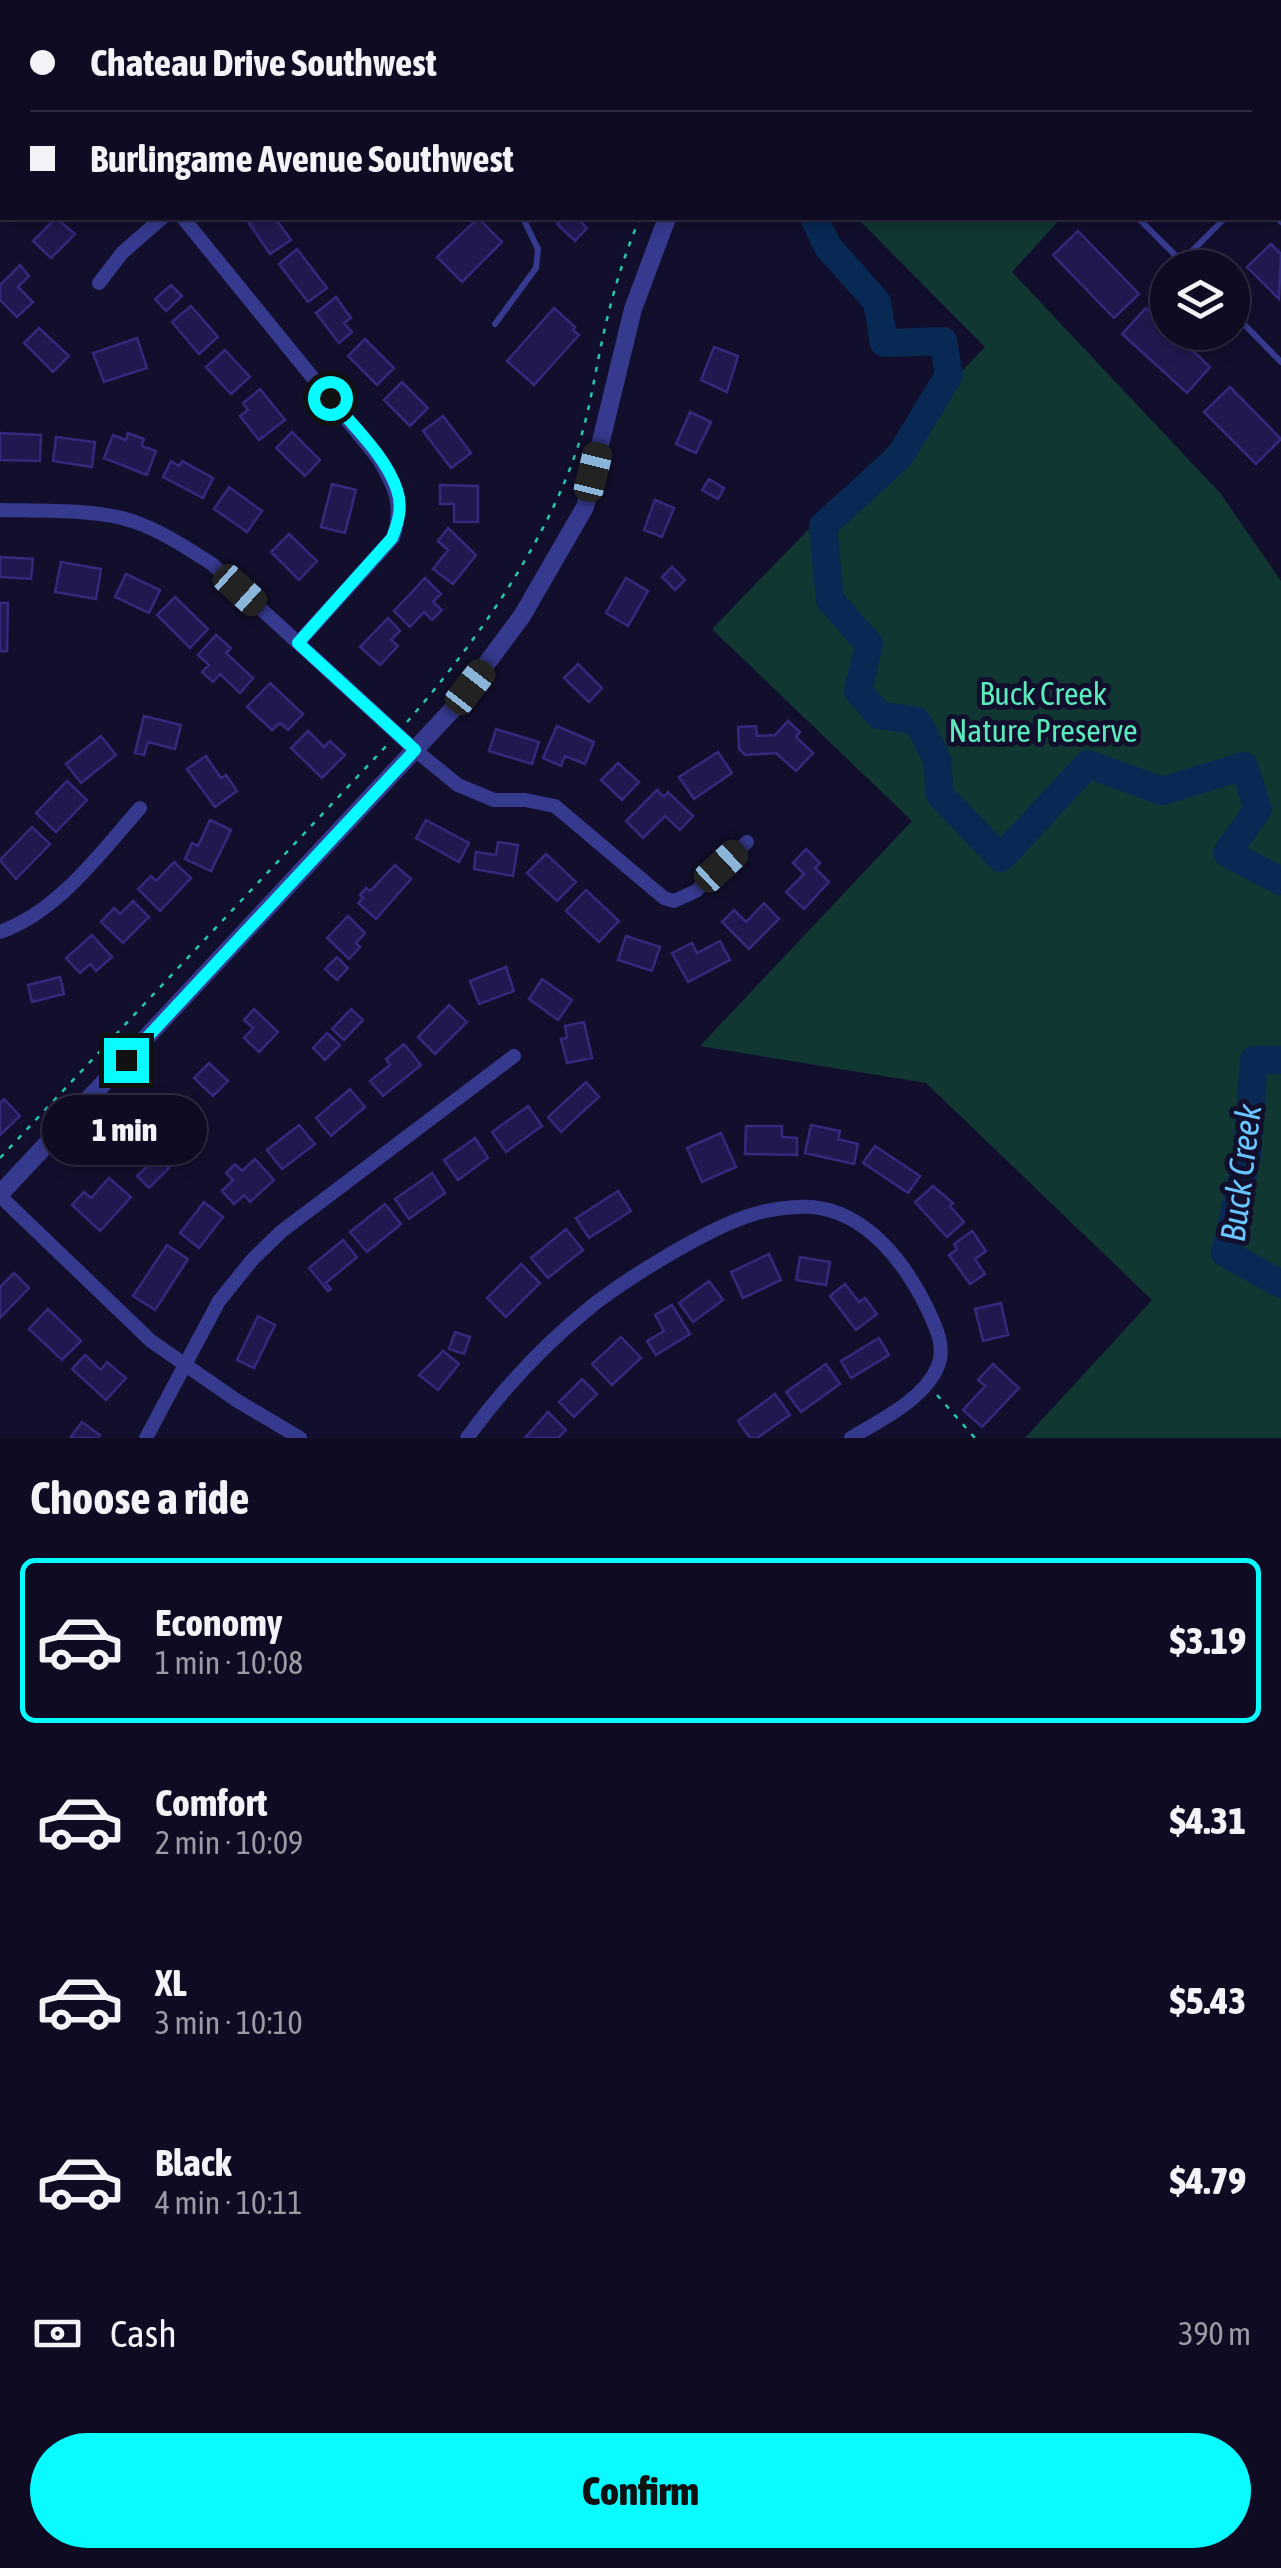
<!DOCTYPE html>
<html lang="en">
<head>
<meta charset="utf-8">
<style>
	:root { --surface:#0e0b22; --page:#17142a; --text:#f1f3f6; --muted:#9b9ba5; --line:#2e2b40; --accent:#07fbff }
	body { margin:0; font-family:"Asap Condensed",sans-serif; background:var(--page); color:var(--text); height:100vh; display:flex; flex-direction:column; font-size:38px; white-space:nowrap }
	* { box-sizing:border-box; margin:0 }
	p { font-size:32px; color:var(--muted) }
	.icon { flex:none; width:55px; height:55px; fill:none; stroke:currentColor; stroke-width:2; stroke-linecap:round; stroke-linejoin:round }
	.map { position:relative; height:1438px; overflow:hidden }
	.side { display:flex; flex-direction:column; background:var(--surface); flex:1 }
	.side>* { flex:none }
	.hud { position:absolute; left:0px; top:0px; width:1282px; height:220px; box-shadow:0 5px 15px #0003,0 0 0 2px var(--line); display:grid; align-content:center; height:220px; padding:0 30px; background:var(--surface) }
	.fabs { position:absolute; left:1150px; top:250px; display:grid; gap:20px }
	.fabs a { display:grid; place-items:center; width:100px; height:100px; border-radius:50%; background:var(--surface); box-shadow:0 5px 15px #0003,0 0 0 2px var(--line); font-size:50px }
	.end { position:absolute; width:45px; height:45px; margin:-22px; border:12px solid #07fbff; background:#111; box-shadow:0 0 0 5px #111 }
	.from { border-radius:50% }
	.bubble { position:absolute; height:70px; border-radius:35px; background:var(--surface); box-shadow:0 5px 15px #0003,0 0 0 2px var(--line); font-size:32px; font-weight:800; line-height:70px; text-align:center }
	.car { position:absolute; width:30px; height:60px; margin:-30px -15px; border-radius:12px; box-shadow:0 0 8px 2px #0007; background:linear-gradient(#222 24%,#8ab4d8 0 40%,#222 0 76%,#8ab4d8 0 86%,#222 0) }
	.hud b { display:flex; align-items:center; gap:35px; height:95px; font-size:38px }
	.hud b+b { border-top:2px solid var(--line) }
	.hud i { width:25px; height:25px; background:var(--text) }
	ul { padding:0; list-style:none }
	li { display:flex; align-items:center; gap:30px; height:165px; margin:0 20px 15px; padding:0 10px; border:5px solid transparent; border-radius:15px }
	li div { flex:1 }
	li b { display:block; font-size:38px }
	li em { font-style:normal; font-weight:800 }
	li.current { border-color:var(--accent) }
	li>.icon { width:90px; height:90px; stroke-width:1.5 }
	h2 { padding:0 30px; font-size:45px; line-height:120px }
	.pay { display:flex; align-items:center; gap:25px; height:110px; padding:0 30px; font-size:38px }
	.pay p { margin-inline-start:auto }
	.action { display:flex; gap:20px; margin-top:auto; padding:20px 30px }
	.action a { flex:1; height:115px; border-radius:60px; background:var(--accent); color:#111; font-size:40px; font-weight:800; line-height:115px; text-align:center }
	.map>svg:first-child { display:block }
</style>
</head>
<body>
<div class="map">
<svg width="1281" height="1438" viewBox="0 0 1281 1438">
	<rect width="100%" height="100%" fill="#120f2d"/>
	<path fill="#113733" d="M790,0H1103L1101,2Z
		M857,218H1061L1012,272L1221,494L1281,581V1438H1025L1152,1300L926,1083L700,1046L912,821L712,629L985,347Z"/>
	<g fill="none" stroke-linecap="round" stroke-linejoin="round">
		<path stroke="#082953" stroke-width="28" d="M916,0V2
			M814,218L828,247L877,302L884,343L943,341L949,375L900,456L823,526L830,600L869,644L858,691L879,715L917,721L937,759L940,795L1001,858L1088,764L1162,791L1244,766L1258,809L1227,853L1281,881
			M1281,1060H1254L1247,1156L1225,1253L1281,1284"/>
	</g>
	<path fill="#20194f" stroke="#33297d" stroke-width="2.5" d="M56,218L75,234L51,258L33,241Z
		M257,218H275L291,240L270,254L249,223Z
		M478,218L502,242L462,282L437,257Z
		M563,218H577L587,228L575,241L557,224Z
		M1078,231L1139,294L1114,318L1053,255Z
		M1271,244L1281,254L1279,299L1247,267Z
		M297,249L327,288L308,302L279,264Z
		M20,265L29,276L18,287L33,302L17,317L0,300V285Z
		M171,285L182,296L166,311L155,299Z
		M336,297L351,318L344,323L352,332L339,343L316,313Z
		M191,306L218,337L199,354L172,322Z
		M554,308L575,327L573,330L579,335L534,385L507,361Z
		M1146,308L1168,328V332H1173L1210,367L1187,393L1122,334Z
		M39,328L69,356L53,372L24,343Z
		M137,338L147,368L104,382L93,353Z
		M365,339L394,368L377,385L348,356Z
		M714,347L738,356L727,392L701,380Z
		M225,350L250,377L231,394L206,367Z
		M402,382L428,408L410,426L384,400Z
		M1230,387L1281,439L1256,464L1204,412Z
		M260,389L285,420L259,440L240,416L248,410L243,403Z
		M690,412L711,422L696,453L676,444Z
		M443,416L471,453L451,468L423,431Z
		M292,432L320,460L305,476L276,448Z
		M0,433L41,435L40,461L0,460Z
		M128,433L144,439L142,446L156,451L147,475L104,458L113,435L126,440Z
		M56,437L95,442L92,467L53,461Z
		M171,461L179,466L182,461L213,478L203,498L163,477Z
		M709,479L724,488L718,499L702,490Z
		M332,484L356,490L345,533L321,527Z
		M440,485L478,486V522H454V504H440Z
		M229,487L262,511L247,532L214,509Z
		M655,500L674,508L662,537L644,530Z
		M448,528L476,555L453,584L433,569L448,550L438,541Z
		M289,534L317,561L299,580L271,552Z
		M0,557L33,559L31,579L0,577Z
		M61,562L101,569L96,599L55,592Z
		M672,567L685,580L675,590L662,577Z
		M126,574L160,590L149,613L115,597Z
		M425,578L441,594L433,602L442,610L432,620L424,612L410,627L394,611Z
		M626,578L648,591L628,626L606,613Z
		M175,597L208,629L190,648L157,615Z
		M0,603H8L7,651H0Z
		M388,618L400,631L391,640L398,646L380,665L360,647Z
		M216,635L231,648L226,653L253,678L240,693L220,674L213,682L202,672L209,665L198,655Z
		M578,664L602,688L589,702L564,678Z
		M270,683L303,714L288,730L280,723L272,730L247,707Z
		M144,716L181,725L175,749L148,742L144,755L135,753Z
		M788,721L800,732L796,737L813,753L796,771L776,753L745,755L739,749L738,727L756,726L757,736L775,735Z
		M557,726L594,742L585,764L565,756L561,766L543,758Z
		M496,729L539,742L532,764L489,751Z
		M308,731L324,747L330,741L345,755L322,778L291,748Z
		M101,736L116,755L81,783L66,764Z
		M718,752L732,773L694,799L679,777Z
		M206,756L221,778L226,775L237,791L215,807L187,769Z
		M618,763L639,782L622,800L601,780Z
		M67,781L87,800L56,832L36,813Z
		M657,790L664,797L668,792L693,816L680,830L665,816L643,838L626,821Z
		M210,820L231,830L211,871L185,859L192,843L198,846Z
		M426,820L469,843L459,862L416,838Z
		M32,827L50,844L16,879L0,860Z
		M498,842L518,845L513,876L474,869L476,852L496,855Z
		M806,849L820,863L815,868L829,882L804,909L786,892L804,874L793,863Z
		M546,854L576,882L557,901L527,873Z
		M174,862L191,878L160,911L138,889L151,876L156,881Z
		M395,865L411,879L376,919L358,903L363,898L360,895L366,888L370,891Z
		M586,890L619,921L599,942L566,911Z
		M133,901L149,917L123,943L101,922L114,908L120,914Z
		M764,903L779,919L749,949L722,922L734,910L746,922Z
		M348,916L365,933L356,943L360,947L349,959L327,938Z
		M92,935L112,957L96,971L90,964L80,973L66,958Z
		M626,936L660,947L652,971L618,960Z
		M720,941L730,960L688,982L672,953L692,943L697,953Z
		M337,957L348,968L337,980L325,969Z
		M506,967L514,991L479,1004L470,981Z
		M60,977L64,994L32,1002L28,985Z
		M542,979L572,1000L558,1020L529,999Z
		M449,1005L467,1022L435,1054L418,1037Z
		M254,1009L278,1032L259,1052L244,1038L253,1028L244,1020Z
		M351,1009L363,1020L344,1040L332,1029Z
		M584,1022L592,1058L567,1063L561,1039L567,1038L565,1026Z
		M327,1033L340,1045L325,1060L313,1048Z
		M404,1044L421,1065L383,1096L370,1081L390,1065L386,1059Z
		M209,1063L228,1081L213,1096L194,1078Z
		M586,1082L599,1097L561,1132L548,1117Z
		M350,1089L365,1107L331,1136L316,1118Z
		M4,1099L20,1116L0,1135V1103Z
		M528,1106L542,1126L506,1152L492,1132Z
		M299,1125L315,1144L282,1169L267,1150Z
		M811,1125L840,1131L838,1139L858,1144L854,1164L805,1153Z
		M746,1126H782V1137L797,1138V1155L745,1154Z
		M721,1133L736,1167L702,1182L687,1148Z
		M475,1138L488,1158L458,1180L444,1160Z
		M154,1140L169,1155L162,1161L169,1168L149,1188L137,1176L151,1163L141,1152Z
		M875,1146L920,1176L908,1193L863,1163Z
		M255,1159L274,1180L250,1202L244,1195L234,1204L222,1191L233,1180L226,1173L235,1164L242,1171Z
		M432,1173L445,1193L409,1219L395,1199Z
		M109,1178L131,1197L100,1231L72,1205L84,1192L91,1198Z
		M933,1186L953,1203L950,1206L964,1222L947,1237L915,1202Z
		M618,1191L631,1211L589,1238L576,1218Z
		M204,1202L223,1217L199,1248L180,1233Z
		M385,1204L401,1224L367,1252L350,1232Z
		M566,1229L583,1250L548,1278L531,1258Z
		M972,1231L986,1251L975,1259L985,1274L970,1284L949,1255L957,1249L954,1244Z
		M343,1240L357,1257L326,1283L331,1289L328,1291L309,1268Z
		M167,1245L188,1259L155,1310L133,1296Z
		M769,1254L781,1280L743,1298L731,1272Z
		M800,1257L830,1262L826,1285L796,1280Z
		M521,1264L540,1283L506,1317L487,1298Z
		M14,1273L29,1288L0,1318V1287Z
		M709,1281L723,1300L693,1322L679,1303Z
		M845,1284L859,1302L865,1298L877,1314L856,1330L830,1296Z
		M1001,1303L1008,1335L983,1341L975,1309Z
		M672,1305L690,1334L656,1355L647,1341L664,1331L655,1315Z
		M48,1309L81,1341L62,1360L29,1329Z
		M258,1316L275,1325L254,1368L237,1360Z
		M455,1332L470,1337L464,1354L449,1349Z
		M621,1337L641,1358L612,1385L592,1364Z
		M879,1338L889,1355L851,1378L841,1361Z
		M443,1351L459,1364L438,1390L419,1375Z
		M85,1355L101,1370L107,1362L126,1378L106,1400L72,1369Z
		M826,1364L840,1384L801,1412L786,1392Z
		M993,1364L1019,1388L982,1427L963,1410L985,1386L978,1380Z
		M582,1379L597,1394L574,1417L559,1402Z
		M775,1394L790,1415L757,1438H750L738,1421Z
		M548,1412L566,1430L558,1438H525Z
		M82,1422L100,1435L98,1438H70Z"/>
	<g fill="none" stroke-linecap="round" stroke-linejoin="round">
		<path stroke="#26c8b1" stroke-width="2.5" stroke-dasharray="5 8" stroke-linecap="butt" d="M407,722C473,646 543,548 576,452C589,416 594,378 602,341C611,299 623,257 640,218
			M0,1158L389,743
			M937,1395L975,1438"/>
		<path stroke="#363a8f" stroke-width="6" d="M448,0L449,2
			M542,0L545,2
			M307,2L310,0
			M1280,162L1281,161
			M1138,218L1188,268
			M1277,218L1281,222
			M1182,261L1225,218
			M1232,312L1281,362
			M495,324L536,268L538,249L523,218"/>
		<path stroke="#363a8f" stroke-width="14" d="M721,0L723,2
			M0,17L2,19
			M183,218L378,458C395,487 404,505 393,538L298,643
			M99,283L122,253L162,218
			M0,510C37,511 101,509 135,522C163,532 187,548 212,564L415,750L458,785L494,800H525L555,806L664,898L674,901L696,891L747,842
			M0,932C59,911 100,853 140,808
			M0,1196L151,1341L236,1400L300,1438
			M146,1438L219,1301L253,1259L282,1231L514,1056
			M467,1438C501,1391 542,1347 587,1310C622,1281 708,1228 751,1215C769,1209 793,1206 812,1207C867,1212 905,1263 927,1308C935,1325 946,1346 938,1366C924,1400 880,1420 851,1438"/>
		<path stroke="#363a8f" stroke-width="18" d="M839,2L841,0
			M0,1194L452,710L522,616L585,507L633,309L667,218"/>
		<path stroke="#b762ff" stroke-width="22" d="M1174,0L1177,2
			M1216,0L1219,2
			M1280,65L1281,66
			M1280,108L1281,110"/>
	</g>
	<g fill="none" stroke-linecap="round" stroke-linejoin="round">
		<path stroke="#07fbff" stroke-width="12" d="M126,1060L415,750L298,643L392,538C398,523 403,507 397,490C386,456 352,425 330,398"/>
	</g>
	<g text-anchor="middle" stroke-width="10" stroke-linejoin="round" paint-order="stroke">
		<g font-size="32" fill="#5beabb" stroke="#120f2d">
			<text x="1043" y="705">Buck Creek<tspan x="1043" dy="37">Nature Preserve</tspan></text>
		</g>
		<g font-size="35" font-style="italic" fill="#69c6ff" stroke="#120f2d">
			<text transform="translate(1241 1173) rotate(-83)" y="12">Buck Creek</text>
		</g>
	</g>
</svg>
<div class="fabs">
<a><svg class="icon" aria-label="layers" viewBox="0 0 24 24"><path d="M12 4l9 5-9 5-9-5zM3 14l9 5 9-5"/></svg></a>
</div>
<i class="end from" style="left:330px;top:398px"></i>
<i class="end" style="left:126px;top:1060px"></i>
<div class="bubble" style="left:42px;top:1095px;width:165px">1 min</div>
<i class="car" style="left:593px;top:472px;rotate:14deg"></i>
<i class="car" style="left:240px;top:590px;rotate:132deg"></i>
<i class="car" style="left:470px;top:687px;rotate:38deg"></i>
<i class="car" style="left:721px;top:866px;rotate:47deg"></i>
<div class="hud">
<b><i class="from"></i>Chateau Drive Southwest</b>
<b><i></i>Burlingame Avenue Southwest</b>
</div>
</div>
<section class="side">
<h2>Choose a ride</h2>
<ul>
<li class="current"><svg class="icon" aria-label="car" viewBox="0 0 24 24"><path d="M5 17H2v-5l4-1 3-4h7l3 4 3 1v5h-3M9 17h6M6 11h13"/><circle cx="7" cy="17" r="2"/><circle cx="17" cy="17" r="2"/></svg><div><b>Economy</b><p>1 min · 10:08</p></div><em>$3.19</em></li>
<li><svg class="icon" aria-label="car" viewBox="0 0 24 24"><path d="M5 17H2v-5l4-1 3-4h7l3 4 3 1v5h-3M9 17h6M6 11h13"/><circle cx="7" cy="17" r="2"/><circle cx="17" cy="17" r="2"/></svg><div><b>Comfort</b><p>2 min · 10:09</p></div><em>$4.31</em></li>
<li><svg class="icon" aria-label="car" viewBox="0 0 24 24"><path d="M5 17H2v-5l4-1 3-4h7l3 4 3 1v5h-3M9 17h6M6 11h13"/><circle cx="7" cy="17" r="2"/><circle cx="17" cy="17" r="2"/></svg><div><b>XL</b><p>3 min · 10:10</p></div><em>$5.43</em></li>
<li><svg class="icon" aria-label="car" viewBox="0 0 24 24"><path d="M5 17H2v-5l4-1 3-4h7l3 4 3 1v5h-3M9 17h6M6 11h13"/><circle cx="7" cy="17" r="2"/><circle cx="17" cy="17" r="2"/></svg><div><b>Black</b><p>4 min · 10:11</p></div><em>$4.79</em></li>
</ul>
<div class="pay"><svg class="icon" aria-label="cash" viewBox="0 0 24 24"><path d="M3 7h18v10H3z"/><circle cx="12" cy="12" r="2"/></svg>Cash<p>390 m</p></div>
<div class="action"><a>Confirm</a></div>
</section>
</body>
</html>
